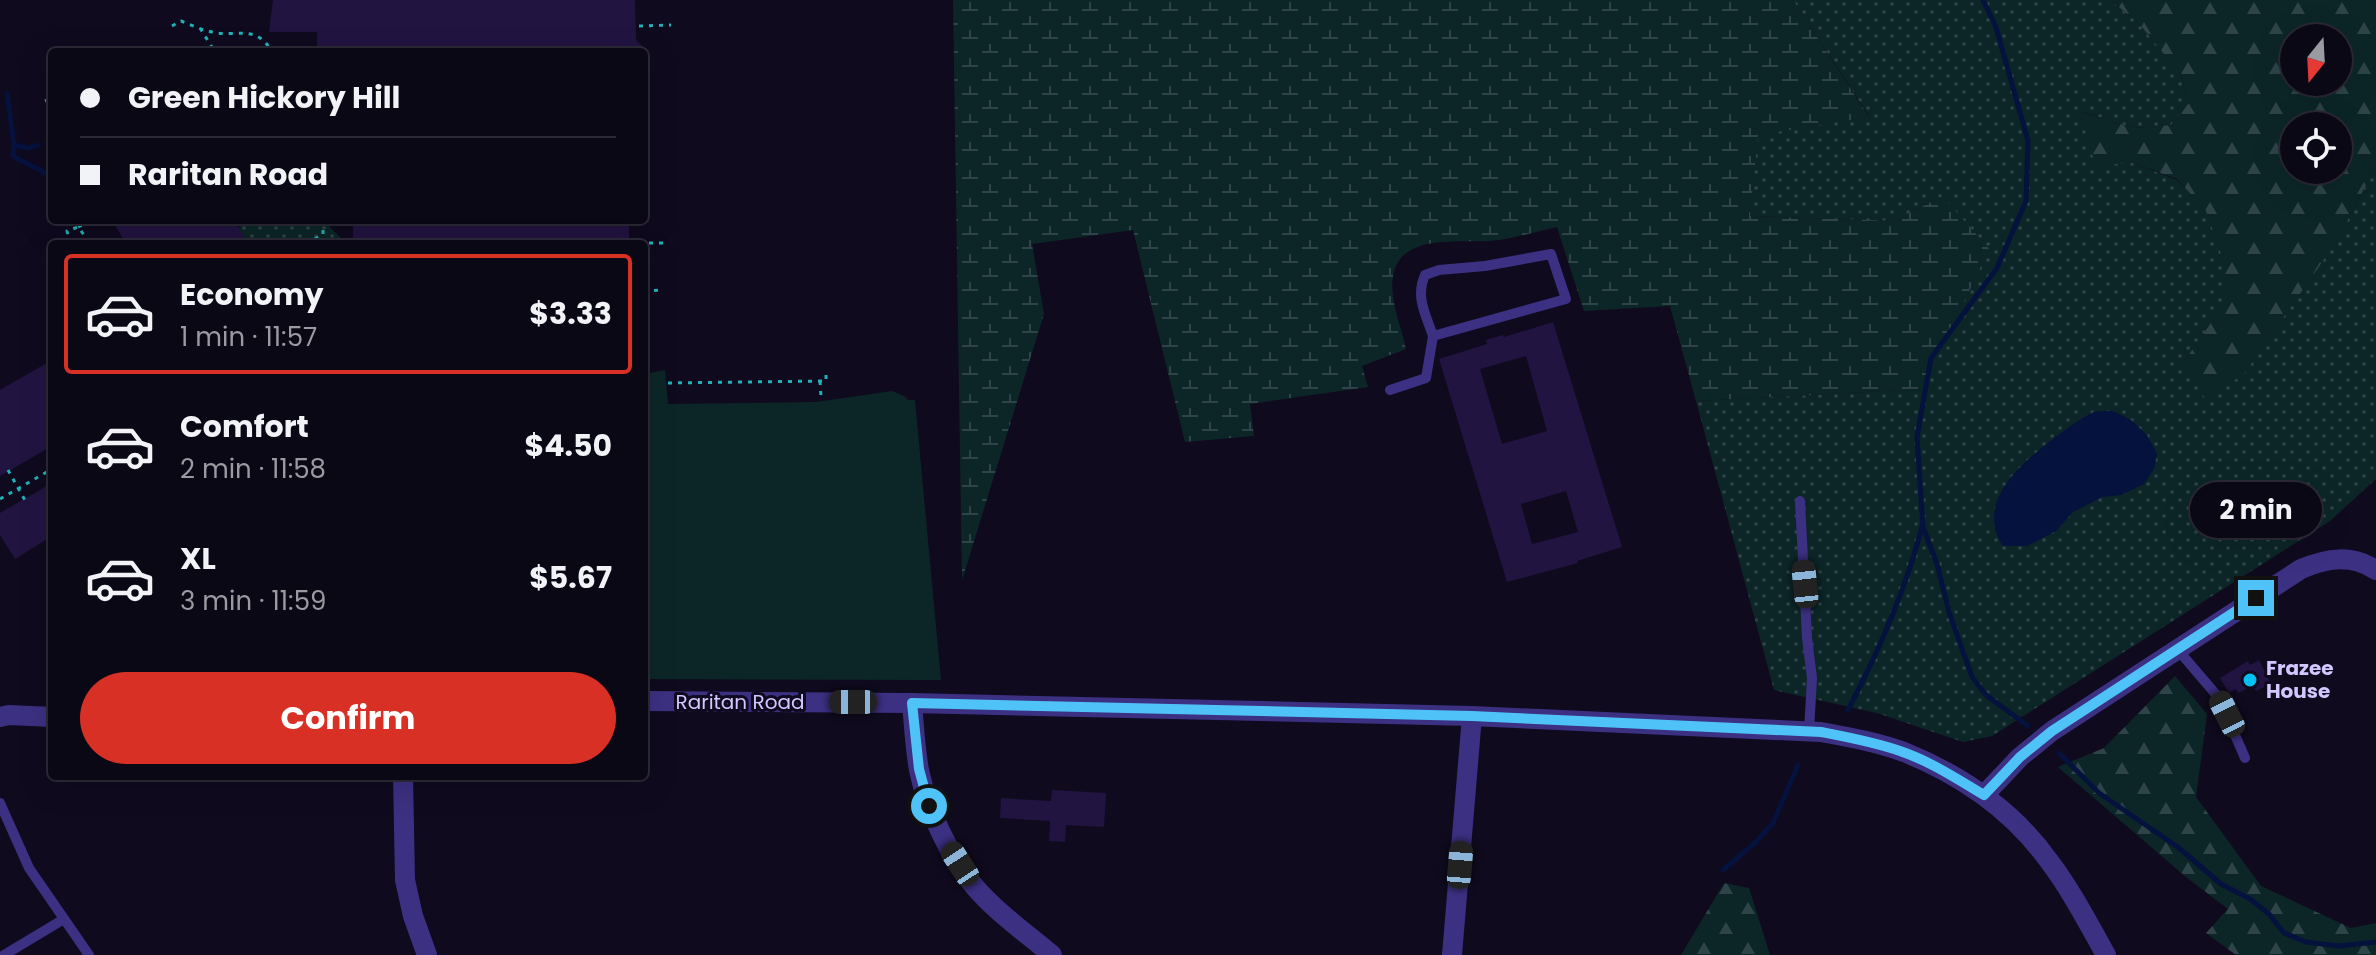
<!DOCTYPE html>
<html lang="en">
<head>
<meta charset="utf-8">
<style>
	:root { --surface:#0b0816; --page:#14111f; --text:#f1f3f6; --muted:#9a9aa1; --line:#2b2935; --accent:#d93025 }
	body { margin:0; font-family:Poppins,sans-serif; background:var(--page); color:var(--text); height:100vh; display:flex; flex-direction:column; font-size:30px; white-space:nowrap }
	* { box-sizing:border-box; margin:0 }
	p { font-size:26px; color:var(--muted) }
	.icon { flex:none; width:44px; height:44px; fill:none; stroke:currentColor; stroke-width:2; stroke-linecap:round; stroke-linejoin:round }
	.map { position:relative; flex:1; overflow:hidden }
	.panel { position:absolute; left:48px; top:240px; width:600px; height:540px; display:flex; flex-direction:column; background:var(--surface); border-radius:8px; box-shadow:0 8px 32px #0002,0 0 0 2px var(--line) }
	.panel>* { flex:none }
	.hud { position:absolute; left:48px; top:48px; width:600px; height:176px; border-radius:8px; box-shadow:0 8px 32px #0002,0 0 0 2px var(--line); display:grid; align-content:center; height:176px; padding:0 32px; background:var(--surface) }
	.needle { width:52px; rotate:198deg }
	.tools { position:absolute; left:2280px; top:24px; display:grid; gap:16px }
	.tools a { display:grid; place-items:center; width:72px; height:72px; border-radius:50%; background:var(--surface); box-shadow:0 8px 32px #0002,0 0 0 2px var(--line); font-size:40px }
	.end { position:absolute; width:36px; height:36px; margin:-18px; border:10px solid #4fc3f7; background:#111; box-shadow:0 0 0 4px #111 }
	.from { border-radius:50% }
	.bubble { position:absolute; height:56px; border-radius:28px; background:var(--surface); box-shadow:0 8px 32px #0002,0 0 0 2px var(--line); font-size:26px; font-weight:700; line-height:56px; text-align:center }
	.car { position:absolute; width:24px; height:48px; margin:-24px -12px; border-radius:10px; box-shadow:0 0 6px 2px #0007; background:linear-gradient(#222 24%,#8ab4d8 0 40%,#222 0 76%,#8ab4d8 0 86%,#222 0) }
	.hud b { display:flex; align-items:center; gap:28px; height:76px; font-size:30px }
	.hud b+b { border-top:2px solid var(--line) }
	.hud i { width:20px; height:20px; background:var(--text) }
	ul { padding:14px 0 0; list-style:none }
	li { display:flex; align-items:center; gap:24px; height:120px; margin:0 16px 12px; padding:0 16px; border:4px solid transparent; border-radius:8px }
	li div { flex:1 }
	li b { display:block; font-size:30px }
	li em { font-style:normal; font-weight:700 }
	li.selected { border-color:var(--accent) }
	li>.icon { width:72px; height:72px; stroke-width:1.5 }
	.cta { display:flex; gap:16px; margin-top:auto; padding:16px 32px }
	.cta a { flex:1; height:92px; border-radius:48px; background:var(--accent); color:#fff; font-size:32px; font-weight:700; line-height:92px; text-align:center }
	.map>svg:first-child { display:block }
</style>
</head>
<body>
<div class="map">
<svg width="2376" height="955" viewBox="0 0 2376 955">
	<defs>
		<pattern id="grass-dots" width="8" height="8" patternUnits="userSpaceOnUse" patternTransform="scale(2)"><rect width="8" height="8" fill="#0c2628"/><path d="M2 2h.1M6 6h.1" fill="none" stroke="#2e4448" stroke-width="1.8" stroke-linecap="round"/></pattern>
		<pattern id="forest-firs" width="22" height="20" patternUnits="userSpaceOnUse" patternTransform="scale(2)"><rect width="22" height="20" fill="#0c2628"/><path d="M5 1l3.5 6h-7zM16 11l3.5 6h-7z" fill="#2e4448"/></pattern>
		<pattern id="wetland-marsh" width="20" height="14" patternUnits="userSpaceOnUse" patternTransform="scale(2)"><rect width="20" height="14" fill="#0c2628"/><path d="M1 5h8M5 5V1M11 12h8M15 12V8" fill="none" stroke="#2e4448"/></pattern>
	</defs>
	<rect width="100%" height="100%" fill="#0f0a1e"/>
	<path fill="url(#grass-dots)" d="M1793,0H2109L2136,20L2180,73L2189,103L2171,125L2133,128L2080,111L2130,162L2177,180L2206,210L2222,256V307L2183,363L2336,242L2376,166V479L2330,521L1992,736L1963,742L1877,713L1774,690L1696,401L1923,389L1943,196L1894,221L1750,216L1757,135L1869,116Z
		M251,220H271L273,222L277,220H323L341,238V244H248L238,228Z"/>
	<path fill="url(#forest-firs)" fill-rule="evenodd" d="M2109,0H2376V166L2336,242L2245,373L2206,400L2183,363L2222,307V256L2206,211L2177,179L2130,162L2096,167L2079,111L2133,128L2171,125L2189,103L2180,73L2136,20ZM2294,38H2338V82H2294ZM2294,126H2338V170H2294Z
		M2175,676L2207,714L2196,797L2261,886L2351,928L2376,923V955H2236L2206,933L2228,909L2186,877L2058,767L2104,748Z
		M1724,883L1749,888L1770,955H1681Z"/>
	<path fill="url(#wetland-marsh)" d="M953,0H1793L1869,117L1758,135L1750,216L1894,221L1943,196L1989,249L1923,389L1696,401L1670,306L1584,311L1557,227C1534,232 1512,239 1490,241C1460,243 1400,233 1393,276C1389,299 1401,326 1406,349L1362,366L1368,387L1250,404L1254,436L1185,442L1133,230L1032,244L1044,314L962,580Z"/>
	<path fill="#0c2628" d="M665,370L668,404L816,402L892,391L904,396L908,400H915L941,680L644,679V374Z"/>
	<path fill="#04123d" d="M2113,411L2131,420L2147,435L2157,454L2154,469L2144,484L2121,495L2102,497L2073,512L2056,531L2027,546H2003C1973,501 2025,460 2057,436C2068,428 2082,417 2094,412C2100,411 2107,411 2113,411Z"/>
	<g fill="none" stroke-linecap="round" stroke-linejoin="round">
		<path stroke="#04123d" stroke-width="5" d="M1983,0L1996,27L2028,141L2026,201L1997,268L1931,358L1917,437L1923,527L1937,564L1949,612L1972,677L1986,695L2028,726
			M7,93L14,145
			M38,145L29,148L14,145L13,156L51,176
			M1848,710C1879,651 1905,592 1922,527
			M2059,753L2099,793L2179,848L2221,884L2250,899L2269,914L2284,933L2306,942L2339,946L2376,942
			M1723,870L1756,842L1773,823L1798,765"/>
	</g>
	<path fill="#221441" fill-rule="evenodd" d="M273,0H635L636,40L649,52H317V32H269Z
		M112,220H234L248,244H126Z
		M353,220H629V244H353Z
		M1553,322L1622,547L1577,561L1578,563L1507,582L1439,359L1487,344L1486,340L1503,335L1504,337ZM1526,356L1547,431L1502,444L1480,369ZM1566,491L1578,532L1532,544L1521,504Z
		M52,360V446L0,476V390Z
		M52,483V536L15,559L0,535V513Z
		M2259,660L2271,684L2256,691L2253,686L2238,693L2236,689L2229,693L2220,678L2248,661L2250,665Z
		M1052,790L1106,793L1104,827L1066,825L1065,842L1049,841L1050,821L1000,818L1001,798L1051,801Z"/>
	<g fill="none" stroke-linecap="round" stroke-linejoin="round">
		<path stroke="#20b2b9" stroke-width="3" stroke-dasharray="4 6" stroke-linecap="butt" d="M172,26L181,21C191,25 202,30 212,32C237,38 256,23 272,52
			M639,26L671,25
			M200,28L215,52
			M46,99L52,116
			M323,220V244
			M78,227L93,220
			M629,243H663
			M70,244L67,231L78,227L91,244
			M306,244L322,235
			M644,291L662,290
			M820,381L821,397
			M668,383L826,381V373
			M0,499L52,469"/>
		<path stroke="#3c3082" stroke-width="10" d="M1551,254L1566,299L1433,336C1426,315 1415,297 1425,275L1439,270L1485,266Z
			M1390,390L1426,378L1433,336
			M1800,501L1807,638L1812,678L1809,731
			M2178,650L2219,698L2245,758
			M0,803L29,868L89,955
			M4,955L64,919"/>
		<path stroke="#3c3082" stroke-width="20" d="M912,703C914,725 915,748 919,770C927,809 949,855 974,886C996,912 1026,933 1052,955
			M403,776L405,880L413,916L427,955
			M1452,955L1472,716"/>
		<path stroke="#3c3082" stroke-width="20" d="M644,701L912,703L1472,716L1821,732C1848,737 1877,742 1904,752C1961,775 2013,811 2049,861C2071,890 2088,923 2106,955
			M0,717L9,715L52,717
			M1984,795L2020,757L2052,731L2301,569C2327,558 2351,554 2376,570"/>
		<path stroke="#20b2b9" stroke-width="3" stroke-dasharray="4 6" stroke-linecap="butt" d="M8,470L26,502"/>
	</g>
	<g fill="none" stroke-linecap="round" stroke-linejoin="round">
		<path stroke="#4fc3f7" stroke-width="10" d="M929,806L919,769L912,703L1472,716L1821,732C1847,737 1874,742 1900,751C1930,761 1957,779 1984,795L2020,757L2052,731L2256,598"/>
	</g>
	<circle fill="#00bff2" stroke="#0f0a1e" stroke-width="3" cx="2250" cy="680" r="8"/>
	<g text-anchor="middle" stroke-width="6" stroke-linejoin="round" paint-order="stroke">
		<g font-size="20" font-weight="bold" fill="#d3c7ff" stroke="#0f0a1e" text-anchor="start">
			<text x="2266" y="675">Frazee<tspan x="2266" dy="23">House</tspan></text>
		</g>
		<g font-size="20" fill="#d3c7ff" stroke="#0f0a1e">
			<text x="740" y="709">Raritan Road</text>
		</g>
	</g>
</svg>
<div class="tools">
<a><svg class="needle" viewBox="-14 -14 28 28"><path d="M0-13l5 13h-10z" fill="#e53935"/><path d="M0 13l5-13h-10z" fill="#9a9aa1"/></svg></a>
<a><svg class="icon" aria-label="locate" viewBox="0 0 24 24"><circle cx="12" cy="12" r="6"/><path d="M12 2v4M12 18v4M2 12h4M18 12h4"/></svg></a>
</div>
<i class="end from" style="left:929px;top:806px"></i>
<i class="end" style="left:2256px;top:598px"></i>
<div class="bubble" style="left:2190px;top:482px;width:132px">2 min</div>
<i class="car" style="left:1805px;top:584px;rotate:354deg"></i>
<i class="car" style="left:853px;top:702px;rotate:270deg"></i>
<i class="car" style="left:2227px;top:714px;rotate:333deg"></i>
<i class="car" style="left:960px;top:864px;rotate:327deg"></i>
<i class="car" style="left:1460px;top:865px;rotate:5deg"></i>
<div class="hud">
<b><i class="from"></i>Green Hickory Hill</b>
<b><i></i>Raritan Road</b>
</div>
<section class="panel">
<ul>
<li class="selected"><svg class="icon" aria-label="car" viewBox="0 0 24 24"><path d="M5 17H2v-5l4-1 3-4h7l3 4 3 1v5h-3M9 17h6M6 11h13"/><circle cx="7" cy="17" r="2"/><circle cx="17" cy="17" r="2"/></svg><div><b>Economy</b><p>1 min · 11:57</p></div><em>$3.33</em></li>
<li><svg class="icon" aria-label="car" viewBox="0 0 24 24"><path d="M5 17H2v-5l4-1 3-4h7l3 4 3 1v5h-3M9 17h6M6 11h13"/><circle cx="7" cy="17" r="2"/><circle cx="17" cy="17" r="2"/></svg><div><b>Comfort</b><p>2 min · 11:58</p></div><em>$4.50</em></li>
<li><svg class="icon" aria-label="car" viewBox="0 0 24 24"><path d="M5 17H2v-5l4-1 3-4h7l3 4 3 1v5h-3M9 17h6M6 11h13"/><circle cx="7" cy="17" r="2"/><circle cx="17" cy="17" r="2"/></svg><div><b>XL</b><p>3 min · 11:59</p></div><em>$5.67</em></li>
</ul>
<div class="cta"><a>Confirm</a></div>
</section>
</div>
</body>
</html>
